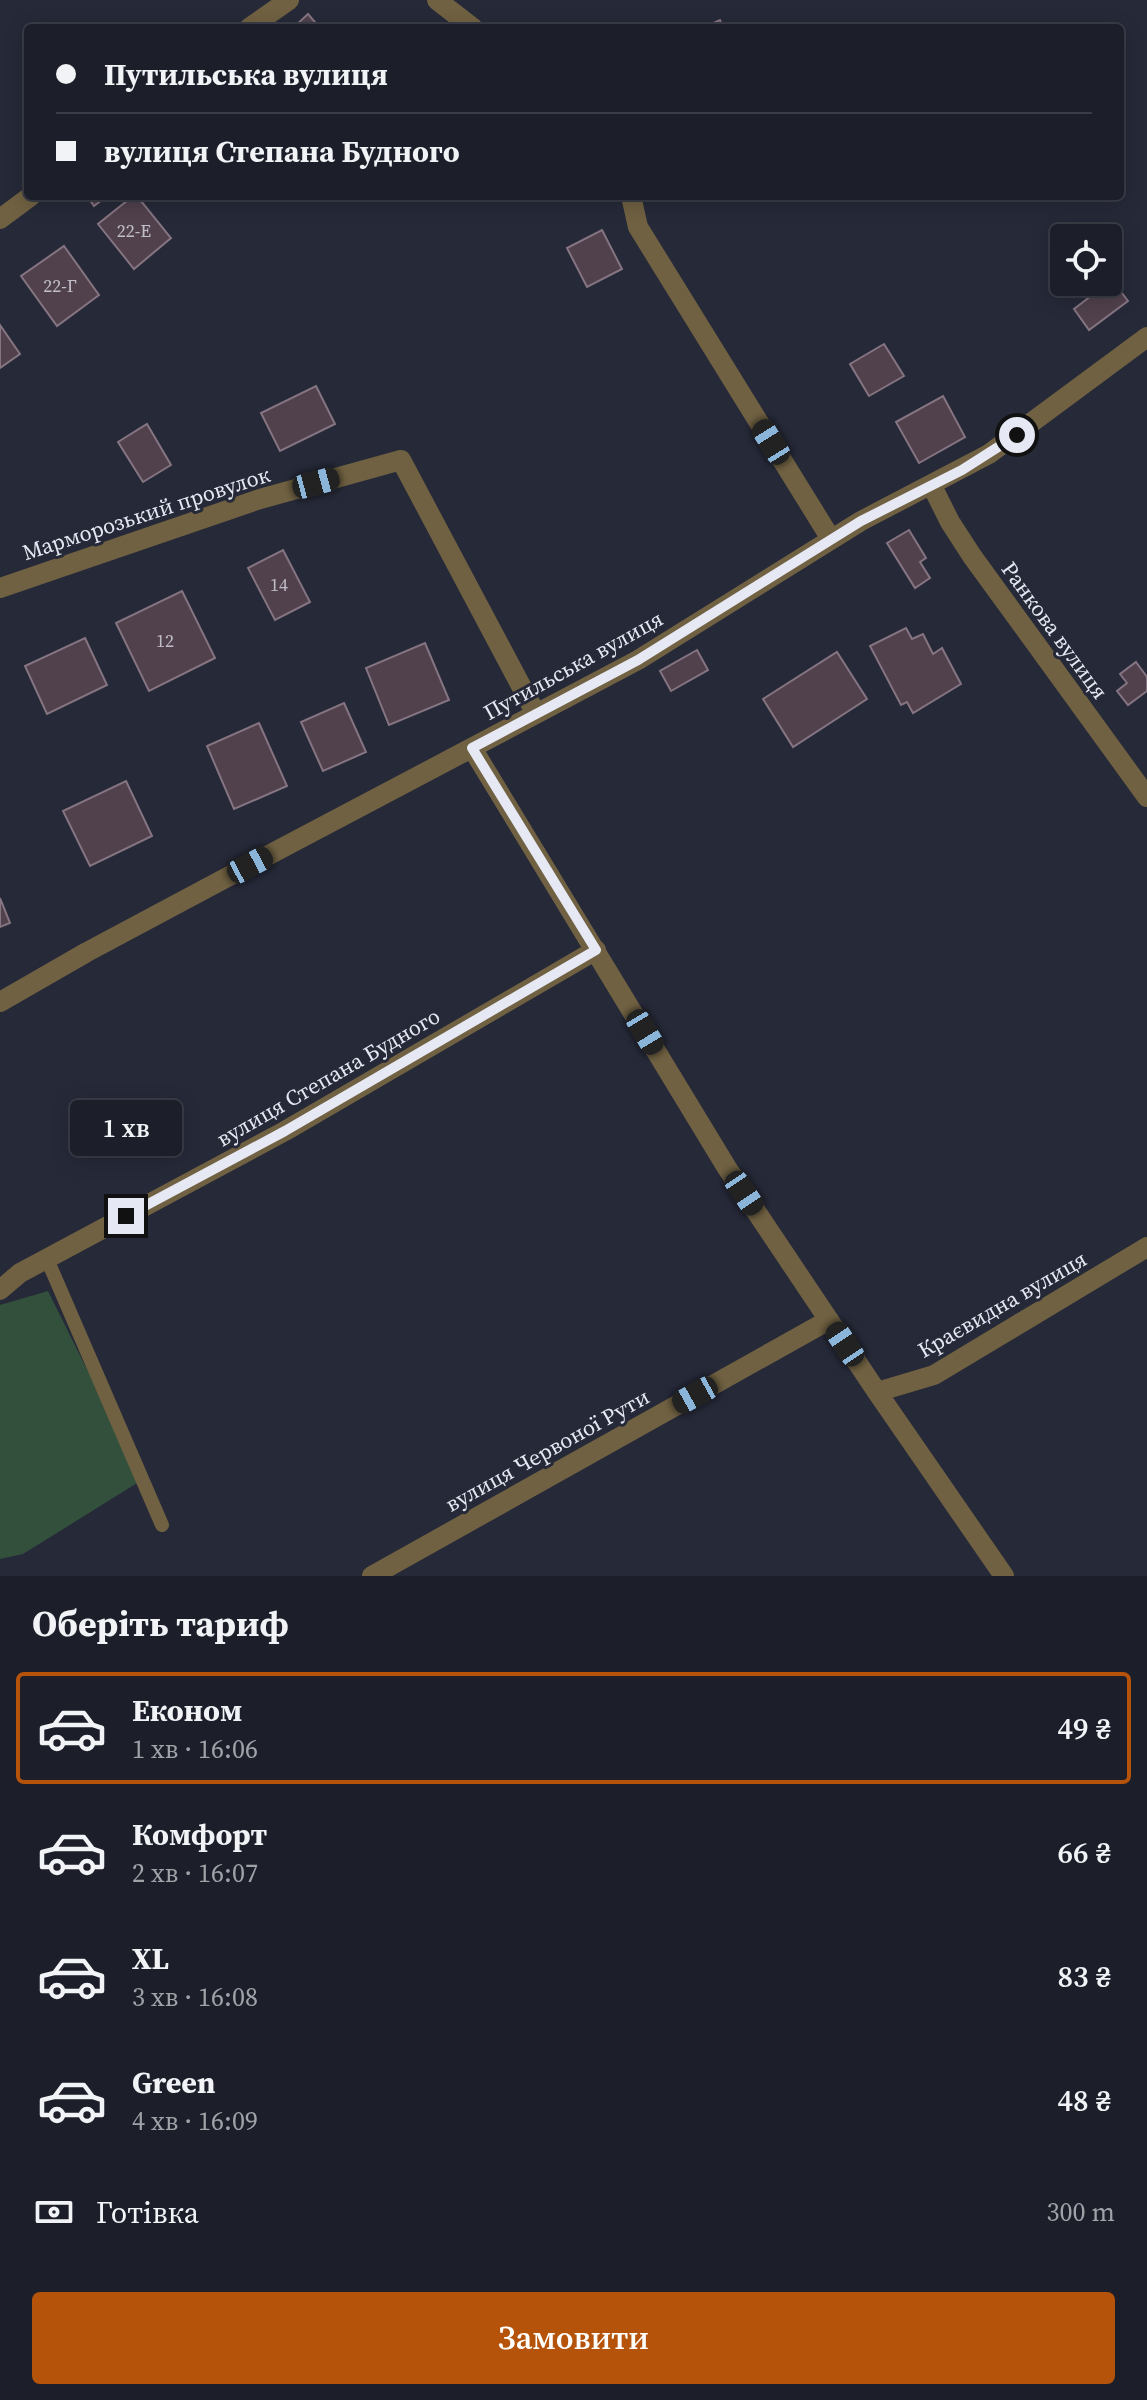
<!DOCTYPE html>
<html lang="uk">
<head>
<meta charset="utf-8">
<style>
	:root { --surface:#1c1f2a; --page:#292c36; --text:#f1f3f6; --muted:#a0a2a8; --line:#3a3d47; --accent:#b45309 }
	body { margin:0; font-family:"Source Serif 4",serif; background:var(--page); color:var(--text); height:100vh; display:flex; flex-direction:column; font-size:30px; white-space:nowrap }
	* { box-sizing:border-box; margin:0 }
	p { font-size:26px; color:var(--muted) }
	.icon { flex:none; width:44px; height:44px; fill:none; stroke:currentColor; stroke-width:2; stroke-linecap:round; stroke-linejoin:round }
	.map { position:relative; height:1576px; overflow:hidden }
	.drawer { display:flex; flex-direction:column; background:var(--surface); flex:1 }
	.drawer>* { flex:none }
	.guide { position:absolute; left:24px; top:24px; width:1100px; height:176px; border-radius:8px; box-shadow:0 4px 20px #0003,0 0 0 2px var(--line); display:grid; align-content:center; height:176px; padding:0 32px; background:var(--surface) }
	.controls { position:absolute; left:1050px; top:224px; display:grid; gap:16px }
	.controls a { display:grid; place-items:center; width:72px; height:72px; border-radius:8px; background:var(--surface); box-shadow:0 4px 20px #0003,0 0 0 2px var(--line); font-size:40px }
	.end { position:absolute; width:36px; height:36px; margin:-18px; border:10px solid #e6e8f3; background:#111; box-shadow:0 0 0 4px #111 }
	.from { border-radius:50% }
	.bubble { position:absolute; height:56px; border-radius:8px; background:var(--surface); box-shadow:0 4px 20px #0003,0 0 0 2px var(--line); font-size:26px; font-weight:600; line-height:56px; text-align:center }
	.car { position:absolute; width:24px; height:48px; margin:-24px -12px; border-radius:10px; box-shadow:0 0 6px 2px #0007; background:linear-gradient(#222 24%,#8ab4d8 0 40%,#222 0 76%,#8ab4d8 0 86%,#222 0) }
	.guide b { display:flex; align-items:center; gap:28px; height:76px; font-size:30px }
	.guide b+b { border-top:2px solid var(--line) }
	.guide i { width:20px; height:20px; background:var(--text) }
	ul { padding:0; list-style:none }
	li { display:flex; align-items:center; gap:24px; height:112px; margin:0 16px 12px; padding:0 16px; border:4px solid transparent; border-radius:8px }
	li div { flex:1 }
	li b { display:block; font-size:30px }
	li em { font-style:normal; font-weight:600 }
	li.selected { border-color:var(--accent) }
	li>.icon { width:72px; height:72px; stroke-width:1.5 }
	h2 { padding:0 32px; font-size:36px; line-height:96px }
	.pay { display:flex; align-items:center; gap:20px; height:88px; padding:0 32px; font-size:30px }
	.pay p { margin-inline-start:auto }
	.action { display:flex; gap:16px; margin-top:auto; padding:16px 32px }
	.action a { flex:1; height:92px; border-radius:8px; background:var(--accent); color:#fff; font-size:32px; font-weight:600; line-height:92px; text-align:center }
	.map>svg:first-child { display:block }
</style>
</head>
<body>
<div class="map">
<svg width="1147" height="1576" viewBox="0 0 1147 1576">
	<rect width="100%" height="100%" fill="#262938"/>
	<path fill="#32503c" d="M48,1291L142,1480L23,1554L0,1559V1305Z"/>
	<path fill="#50414c" stroke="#857481" stroke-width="2" d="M308,14L320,28H293Z
		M720,20L723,28H702Z
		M87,196H107L94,206Z
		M133,196H137L171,238L134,269L98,224Z
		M602,230L622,269L587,287L567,248Z
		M64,246L99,295L57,326L21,276Z
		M1112,280L1128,301L1089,330L1074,309Z
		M0,325L20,354L0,368Z
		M884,344L904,376L869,396L850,364Z
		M316,386L335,424L280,451L261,413Z
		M943,396L965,437L919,463L896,422Z
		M147,424L171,465L143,482L118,442Z
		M909,530L926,558L920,562L930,578L915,588L887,543Z
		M283,550L310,602L275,620L248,568Z
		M182,591L215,658L149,691L116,623Z
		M906,628L912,639L923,634L933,654L942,648L961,684L913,713L907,702L901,705L870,646Z
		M85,638L107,685L47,714L25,666Z
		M425,643L449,700L389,725L366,668Z
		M697,650L708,670L671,691L660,671Z
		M837,652L867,699L793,747L763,699Z
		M1136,662L1147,677V691L1128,705L1117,691L1127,683L1120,674Z
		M344,703L366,752L323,771L301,722Z
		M259,723L287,786L234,809L207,746Z
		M126,781L152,836L90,866L63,811Z
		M0,898L10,923L0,927Z"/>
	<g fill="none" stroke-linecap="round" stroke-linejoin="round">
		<path stroke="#706142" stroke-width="14" d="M47,1259L162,1525"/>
		<path stroke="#706142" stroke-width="20" d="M437,0L473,28
			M249,28L289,0
			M631,196L638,227L831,539
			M0,219L31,196
			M932,486L950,522L972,556L1147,797
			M0,588L260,499L401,460L536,714
			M472,748L727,1168L877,1392L1004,1576
			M0,1002L87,952L250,865L638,660L861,521L989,454L1147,337
			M0,1290L20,1273L285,1131L596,950
			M877,1392L934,1375L1147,1247
			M372,1576L829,1320"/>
	</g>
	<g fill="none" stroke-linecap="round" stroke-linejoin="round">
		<path stroke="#e6e8f3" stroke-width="10" d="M126,1216L285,1131L596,950L472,748L638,660L861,521L962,470L1017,435"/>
	</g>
	<g text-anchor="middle" stroke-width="6" stroke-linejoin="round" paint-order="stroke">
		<g font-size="18" fill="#c0bec9">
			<text x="134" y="237">22-Е</text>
			<text x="60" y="292">22-Г</text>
			<text x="279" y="591">14</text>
			<text x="165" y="647">12</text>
		</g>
		<g font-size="22" fill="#e6e8f3" stroke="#262938">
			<text transform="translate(146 513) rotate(-18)" y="8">Марморозький провулок</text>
			<text transform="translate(1055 630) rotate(54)" y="8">Ранкова вулиця</text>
			<text transform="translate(573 665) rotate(-29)" y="8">Путильська вулиця</text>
			<text transform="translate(328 1077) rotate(-30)" y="8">вулиця Степана Будного</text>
			<text transform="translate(1002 1304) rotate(-30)" y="8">Краєвидна вулиця</text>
			<text transform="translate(547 1450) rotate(-29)" y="8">вулиця Червоної Рути</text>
		</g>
	</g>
</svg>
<div class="controls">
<a><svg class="icon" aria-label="locate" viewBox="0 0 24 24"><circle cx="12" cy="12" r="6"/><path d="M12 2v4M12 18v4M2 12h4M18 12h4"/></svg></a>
</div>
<i class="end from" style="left:1017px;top:435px"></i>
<i class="end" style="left:126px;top:1216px"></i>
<div class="bubble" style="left:70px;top:1100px;width:112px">1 хв</div>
<i class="car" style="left:771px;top:442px;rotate:328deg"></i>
<i class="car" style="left:316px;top:483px;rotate:75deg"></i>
<i class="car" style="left:250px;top:865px;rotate:62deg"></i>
<i class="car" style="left:645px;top:1032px;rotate:149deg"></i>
<i class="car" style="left:744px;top:1193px;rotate:146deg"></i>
<i class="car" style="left:845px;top:1344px;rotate:326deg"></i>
<i class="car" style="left:695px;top:1395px;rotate:241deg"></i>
<div class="guide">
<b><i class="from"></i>Путильська вулиця</b>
<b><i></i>вулиця Степана Будного</b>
</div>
</div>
<section class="drawer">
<h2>Оберіть тариф</h2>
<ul>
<li class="selected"><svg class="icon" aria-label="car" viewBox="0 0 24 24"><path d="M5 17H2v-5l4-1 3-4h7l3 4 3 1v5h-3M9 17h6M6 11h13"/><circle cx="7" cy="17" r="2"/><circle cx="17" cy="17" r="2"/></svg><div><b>Економ</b><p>1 хв · 16:06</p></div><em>49 ₴</em></li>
<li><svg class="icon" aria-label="car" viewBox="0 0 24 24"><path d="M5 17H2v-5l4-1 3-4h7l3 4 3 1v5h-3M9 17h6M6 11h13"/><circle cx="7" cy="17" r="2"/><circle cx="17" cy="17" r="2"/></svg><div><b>Комфорт</b><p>2 хв · 16:07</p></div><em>66 ₴</em></li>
<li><svg class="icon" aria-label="car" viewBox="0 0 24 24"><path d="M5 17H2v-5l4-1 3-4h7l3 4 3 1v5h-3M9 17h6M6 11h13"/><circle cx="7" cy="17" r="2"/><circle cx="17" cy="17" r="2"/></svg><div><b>XL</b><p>3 хв · 16:08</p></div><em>83 ₴</em></li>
<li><svg class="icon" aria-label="car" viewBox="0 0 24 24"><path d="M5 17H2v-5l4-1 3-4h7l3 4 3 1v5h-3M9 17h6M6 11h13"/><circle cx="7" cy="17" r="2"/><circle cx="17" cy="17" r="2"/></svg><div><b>Green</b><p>4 хв · 16:09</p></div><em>48 ₴</em></li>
</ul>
<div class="pay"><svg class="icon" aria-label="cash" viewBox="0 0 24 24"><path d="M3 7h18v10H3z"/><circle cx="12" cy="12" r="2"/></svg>Готівка<p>300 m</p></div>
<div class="action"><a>Замовити</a></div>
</section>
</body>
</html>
